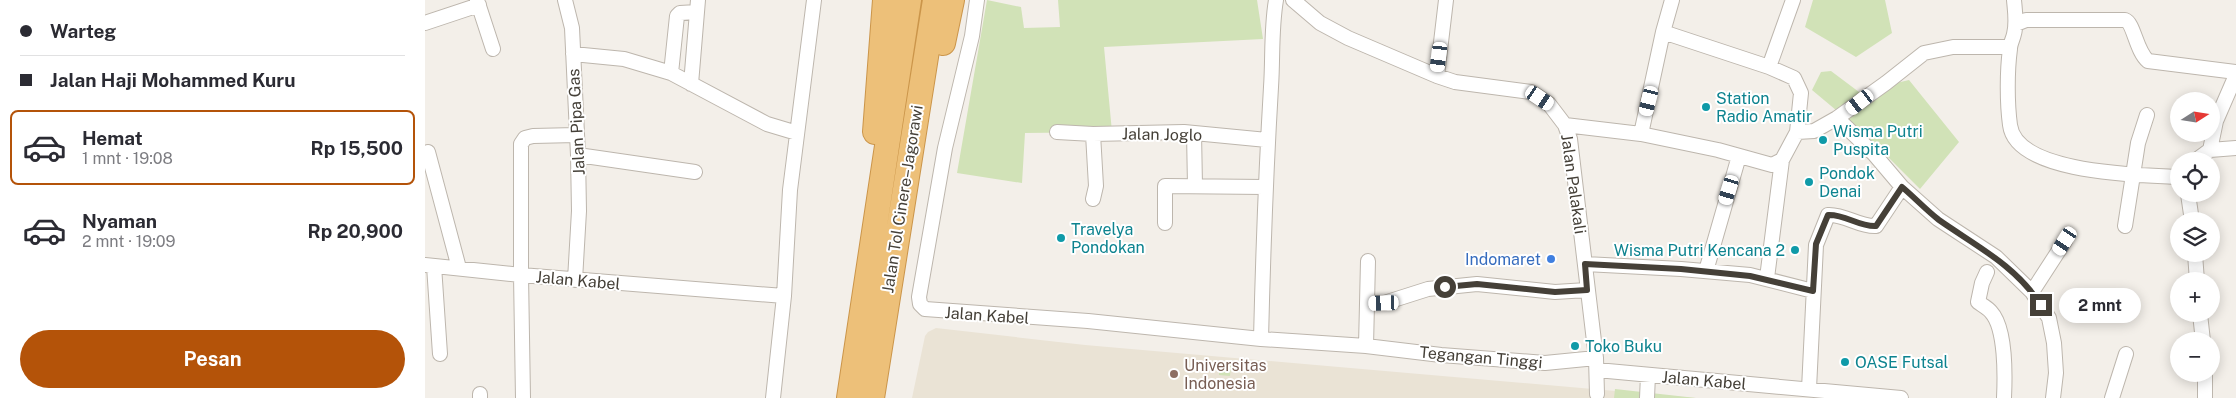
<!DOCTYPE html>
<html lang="id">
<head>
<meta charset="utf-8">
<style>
	:root { --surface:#fff; --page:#f7f7f7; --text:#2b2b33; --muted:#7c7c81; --line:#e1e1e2; --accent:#b45309 }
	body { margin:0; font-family:"Public Sans",sans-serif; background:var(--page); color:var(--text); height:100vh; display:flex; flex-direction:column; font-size:19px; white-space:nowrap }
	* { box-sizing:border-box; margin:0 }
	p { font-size:16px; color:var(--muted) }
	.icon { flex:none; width:28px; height:28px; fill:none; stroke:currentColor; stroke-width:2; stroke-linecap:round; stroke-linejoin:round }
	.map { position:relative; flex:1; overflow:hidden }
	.panel { display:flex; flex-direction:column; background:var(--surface); width:425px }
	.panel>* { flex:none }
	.banner { display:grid; align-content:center; height:110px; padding:0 20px; background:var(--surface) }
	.needle { width:32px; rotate:78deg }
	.fabs { position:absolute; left:1745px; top:92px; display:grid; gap:10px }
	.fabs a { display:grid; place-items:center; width:50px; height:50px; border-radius:50%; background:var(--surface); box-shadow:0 2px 12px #0003; font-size:25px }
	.end { position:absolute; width:22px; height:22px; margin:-11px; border:6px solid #454038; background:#fff; box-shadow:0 0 0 2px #fff }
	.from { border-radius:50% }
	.bubble { position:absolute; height:35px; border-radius:18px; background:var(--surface); box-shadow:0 2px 12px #0003; font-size:16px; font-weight:700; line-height:35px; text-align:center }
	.car { position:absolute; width:15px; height:30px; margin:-15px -8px; border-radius:6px; box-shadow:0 0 4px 1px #0007; background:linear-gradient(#fff 24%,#345 0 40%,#fff 0 76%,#345 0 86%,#fff 0) }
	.banner b { display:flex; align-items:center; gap:18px; height:48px; font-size:19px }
	.banner b+b { border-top:1px solid var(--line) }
	.banner i { width:12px; height:12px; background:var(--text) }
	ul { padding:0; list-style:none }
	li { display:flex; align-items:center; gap:15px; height:75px; margin:0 10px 8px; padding:0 10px; border:2px solid transparent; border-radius:8px }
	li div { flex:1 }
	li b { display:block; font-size:19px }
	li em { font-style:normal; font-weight:700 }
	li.active { border-color:var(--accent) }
	li>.icon { width:45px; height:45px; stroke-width:1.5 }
	.action { display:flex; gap:10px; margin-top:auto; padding:10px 20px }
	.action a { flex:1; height:58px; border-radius:30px; background:var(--accent); color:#fff; font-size:20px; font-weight:700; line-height:58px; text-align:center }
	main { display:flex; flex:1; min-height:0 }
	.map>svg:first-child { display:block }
</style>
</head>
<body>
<main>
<section class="panel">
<div class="banner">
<b><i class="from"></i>Warteg</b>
<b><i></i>Jalan Haji Mohammed Kuru</b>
</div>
<ul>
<li class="active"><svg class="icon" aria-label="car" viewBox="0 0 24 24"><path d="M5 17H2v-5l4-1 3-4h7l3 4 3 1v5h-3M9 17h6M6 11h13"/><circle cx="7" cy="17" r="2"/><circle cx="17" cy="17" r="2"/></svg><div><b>Hemat</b><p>1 mnt · 19:08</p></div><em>Rp 15,500</em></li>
<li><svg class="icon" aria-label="car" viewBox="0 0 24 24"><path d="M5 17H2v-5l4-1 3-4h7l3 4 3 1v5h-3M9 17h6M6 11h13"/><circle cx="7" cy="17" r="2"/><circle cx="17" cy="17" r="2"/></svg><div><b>Nyaman</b><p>2 mnt · 19:09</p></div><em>Rp 20,900</em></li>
</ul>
<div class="action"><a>Pesan</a></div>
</section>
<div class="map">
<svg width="1811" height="398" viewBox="0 0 1811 398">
	<rect width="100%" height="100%" fill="#f3efe9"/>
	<path fill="#eae3d5" d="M511,328L660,345L1271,398H487L500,336L503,332Z"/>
	<path fill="#d1e2b7" d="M562,0L596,7L599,28L635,27L633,0H832L838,39L679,47L687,132L600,133L597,183L532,173Z
		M1388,0H1460L1467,33L1431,57L1380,27Z
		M1406,71L1434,92L1484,80L1534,142L1495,189L1442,136L1387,90L1396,72Z
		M794,363L806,364L805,376L794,375Z
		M1190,389L1271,398H1189Z"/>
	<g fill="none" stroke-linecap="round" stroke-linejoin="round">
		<defs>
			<path id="street" d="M52,0L68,49
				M140,0L147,28L153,155L154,211L150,280
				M552,0L547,36L520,148L494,297L495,304L500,309L663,321L836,339L941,346L1016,355L1120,363L1171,358
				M868,0L895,23L923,38L1012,76L1030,82L1106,92L1124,104L1140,125L1145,139L1171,358L1172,394
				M1589,0C1590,12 1592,23 1589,34C1588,39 1585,44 1585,49C1582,71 1582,103 1585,125C1591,174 1716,175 1754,177
				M0,23L54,5
				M1591,24L1601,20H1700C1709,23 1711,51 1723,61L1811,72
				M148,54L199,59L246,73L342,124L372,133
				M1344,67L1368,0
				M246,73L252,16L255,13L272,12
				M1012,76L1021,0
				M266,84L273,0
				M1412,118L1449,154L1477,187L1513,219L1571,257L1607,292L1624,318L1629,343L1631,373L1628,398
				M1140,125L1216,134L1293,150L1347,165L1357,160L1372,132L1376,93L1369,78L1344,67L1238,32
				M632,132L668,134L759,132L842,140
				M1372,132L1389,131L1412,118L1461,83L1499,53L1528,47H1585
				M769,133L770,186
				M668,134L671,186L668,199
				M1216,134L1238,32L1247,0
				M151,135L108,136L100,138L96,144V275L359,296
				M1785,150L1811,148
				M3,152L34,268
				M153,155L270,172
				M1770,161L1785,150L1791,121L1811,75
				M1763,194L1767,221
				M740,223V186L840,187
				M1700,226L1713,143L1722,115
				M1770,254L1772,281
				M1160,264L1256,269L1325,275L1388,291
				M0,265L96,275L98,398
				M9,266L15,354
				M1281,271L1314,156
				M1562,272L1557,283L1553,302C1557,305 1563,308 1566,312C1581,328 1580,377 1579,398
				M1342,278L1357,160
				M1607,292L1640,241
				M942,303H959L1003,289L1052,284L1130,292L1162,290
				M1775,314L1778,341
				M836,339C838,255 841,171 846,87C848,58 846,29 851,0
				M941,346L943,261
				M1172,370L1476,398
				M1780,374V398
				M1384,389L1391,245L1403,215C1420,214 1434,227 1451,226L1477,187
				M55,394V398
				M348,398L359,296L365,190L389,0
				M1222,398L1223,375
				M1687,398L1701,354"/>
			<path id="highway" d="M518,43L527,0
				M450,132L460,0
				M424,398L484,0
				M447,398L510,0"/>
		</defs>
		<use href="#street" stroke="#bdb6ad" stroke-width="16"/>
		<use href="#highway" stroke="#cb954a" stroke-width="26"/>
		<use href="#street" stroke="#fff" stroke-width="14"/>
		<use href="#highway" stroke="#edc079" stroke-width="24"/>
	</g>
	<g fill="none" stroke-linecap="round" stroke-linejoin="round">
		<path stroke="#454038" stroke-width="6" d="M1020,287L1052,284L1130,292L1162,290L1160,264L1256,269L1325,276L1388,291L1391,244L1403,215C1420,214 1434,227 1451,226L1477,187C1489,197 1501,210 1514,220C1551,246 1590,265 1616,305"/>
	</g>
	<g fill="#0f9aa8" stroke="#fff" stroke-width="2">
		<circle cx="1281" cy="107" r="5"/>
		<circle cx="1398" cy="140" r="5"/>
		<circle cx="1384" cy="182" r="5"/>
		<circle cx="636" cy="238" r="5"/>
		<circle cx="1370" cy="250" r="5"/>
		<circle cx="1150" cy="346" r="5"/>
		<circle cx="1420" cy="362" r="5"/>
	</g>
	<circle fill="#3f7fe0" stroke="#fff" stroke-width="2" cx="1126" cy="259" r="5"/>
	<circle fill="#8d6e63" stroke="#fff" stroke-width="2" cx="749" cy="374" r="5"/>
	<g text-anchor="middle" stroke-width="4" stroke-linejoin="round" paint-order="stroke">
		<g font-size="16" fill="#0d838f" stroke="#fff" text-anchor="start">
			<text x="1291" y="104">Station<tspan x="1291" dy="18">Radio Amatir</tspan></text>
			<text x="1408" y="137">Wisma Putri<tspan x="1408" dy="18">Puspita</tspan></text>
			<text x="1394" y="179">Pondok<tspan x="1394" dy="18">Denai</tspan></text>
			<text x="646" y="235">Travelya<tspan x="646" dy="18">Pondokan</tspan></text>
			<text x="1360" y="256" text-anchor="end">Wisma Putri Kencana 2</text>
			<text x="1160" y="352">Toko Buku</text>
			<text x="1430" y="368">OASE Futsal</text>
		</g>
		<g font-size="16" fill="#454038" stroke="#fff">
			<text transform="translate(151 122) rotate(-93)" y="6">Jalan Pipa Gas</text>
			<text transform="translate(737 134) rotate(1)" y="6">Jalan Joglo</text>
			<text transform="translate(1149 184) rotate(82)" y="6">Jalan Palakali</text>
			<text transform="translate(477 199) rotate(-81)" y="6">Jalan Tol Cinere–Jagorawi</text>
			<text transform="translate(153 280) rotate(5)" y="6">Jalan Kabel</text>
			<text transform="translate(562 315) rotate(4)" y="6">Jalan Kabel</text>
			<text transform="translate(1056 357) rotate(5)" y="6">Tegangan Tinggi</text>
			<text transform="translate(1279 380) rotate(5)" y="6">Jalan Kabel</text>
		</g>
		<g font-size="16" fill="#366cbe" stroke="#fff" text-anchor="end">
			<text x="1116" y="265">Indomaret</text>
		</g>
		<g font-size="16" fill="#785e54" stroke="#fff" text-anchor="start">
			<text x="759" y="371">Universitas<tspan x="759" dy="18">Indonesia</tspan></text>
		</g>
	</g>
</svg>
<div class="fabs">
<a><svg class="needle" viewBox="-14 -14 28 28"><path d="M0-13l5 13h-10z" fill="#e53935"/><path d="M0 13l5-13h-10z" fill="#7c7c81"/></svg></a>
<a><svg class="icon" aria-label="locate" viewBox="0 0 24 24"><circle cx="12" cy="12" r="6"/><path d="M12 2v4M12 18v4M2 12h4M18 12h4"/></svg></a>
<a><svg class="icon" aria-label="layers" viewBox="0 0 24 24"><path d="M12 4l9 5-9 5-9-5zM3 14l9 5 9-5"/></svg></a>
<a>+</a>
<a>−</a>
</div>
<i class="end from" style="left:1020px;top:287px"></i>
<i class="end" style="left:1616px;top:305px"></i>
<div class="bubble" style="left:1634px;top:288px;width:82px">2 mnt</div>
<i class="car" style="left:1014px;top:57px;rotate:187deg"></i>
<i class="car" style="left:1115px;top:98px;rotate:124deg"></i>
<i class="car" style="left:1224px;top:101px;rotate:194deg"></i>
<i class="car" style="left:1435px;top:102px;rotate:232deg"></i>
<i class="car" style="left:1304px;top:190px;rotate:197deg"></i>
<i class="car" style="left:1640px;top:241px;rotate:213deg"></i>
<i class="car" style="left:959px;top:303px;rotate:268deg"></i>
</div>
</main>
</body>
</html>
